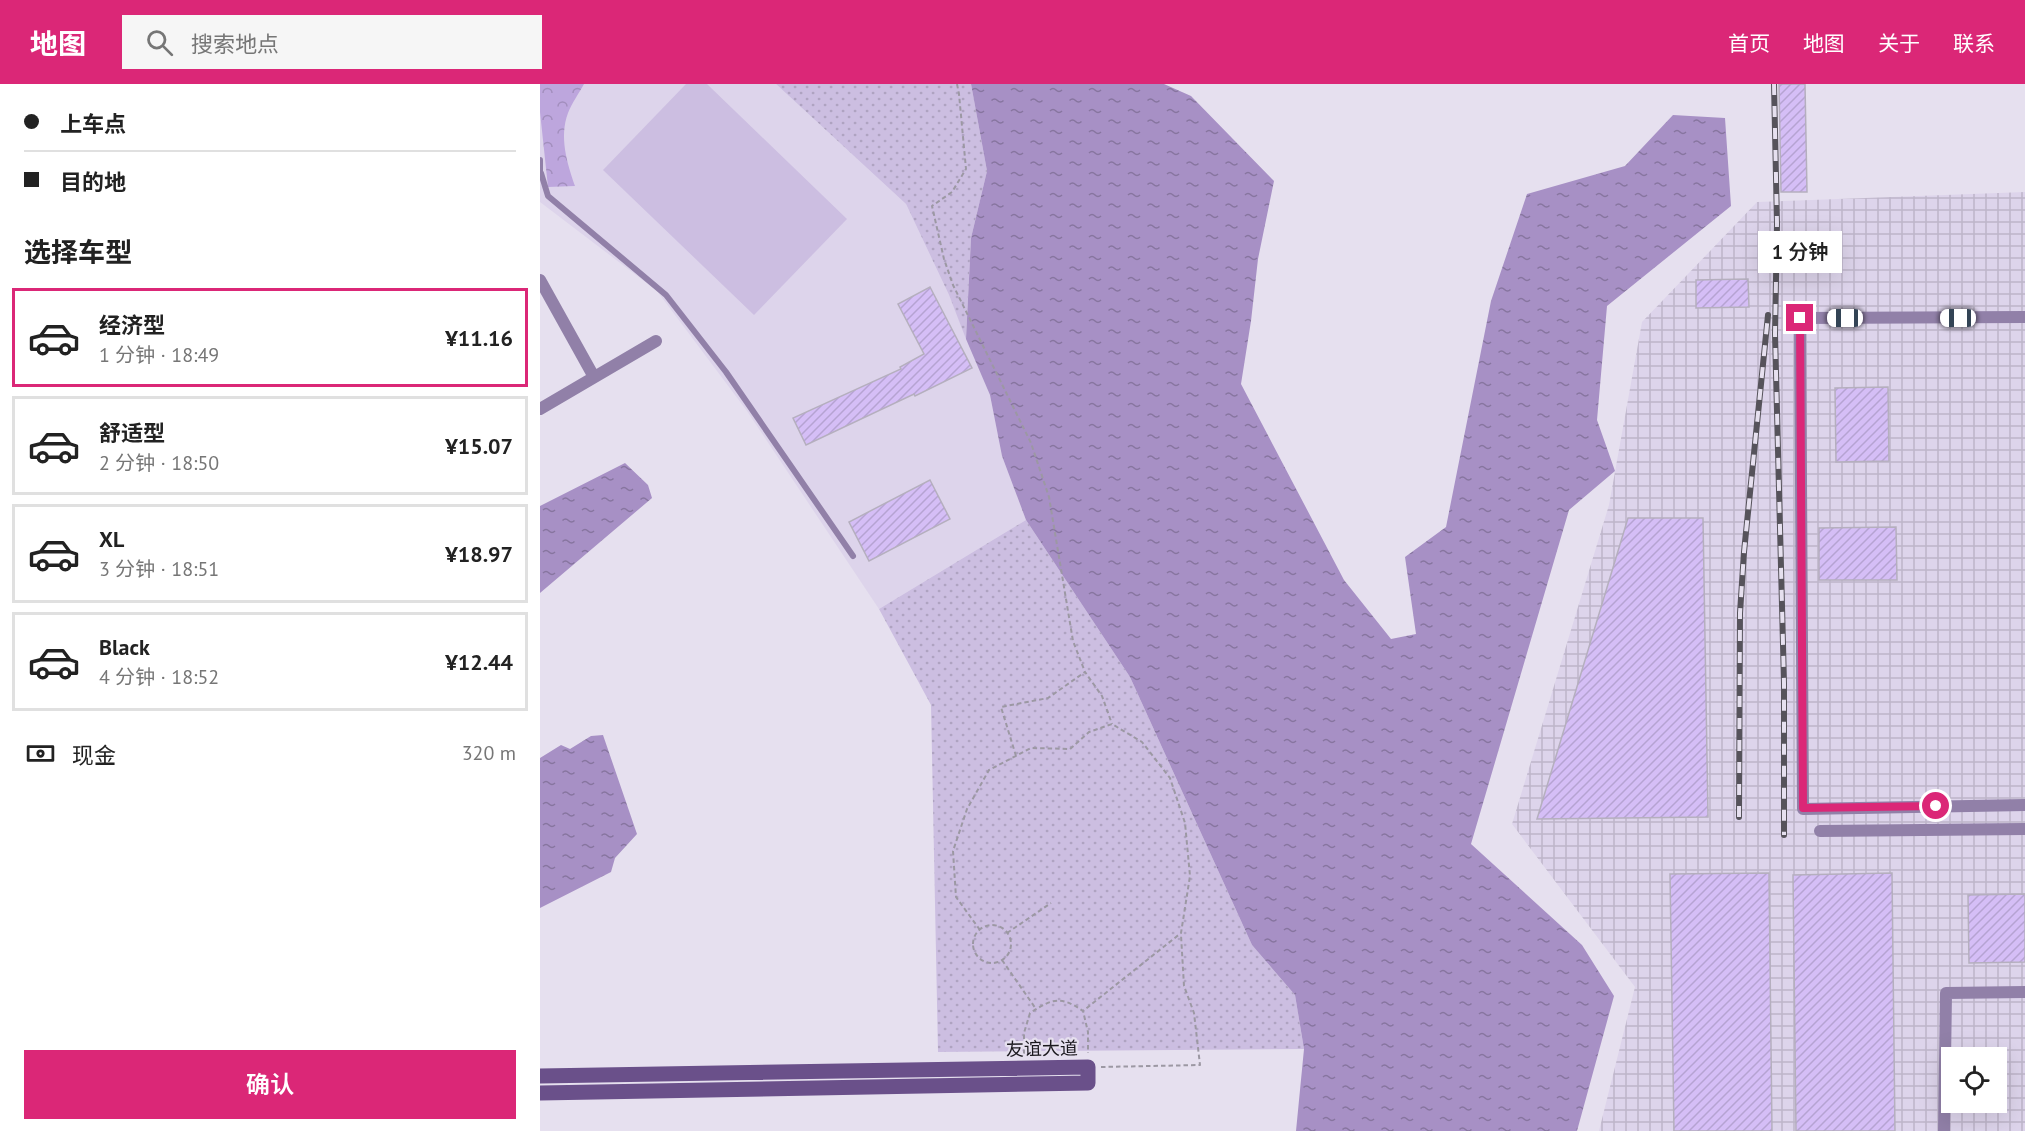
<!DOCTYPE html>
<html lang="zh">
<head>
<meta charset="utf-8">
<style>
	:root { --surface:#fff; --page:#f6f6f6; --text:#222; --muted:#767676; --line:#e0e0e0; --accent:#db2777 }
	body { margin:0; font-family:"PT Sans","Noto Sans SC",sans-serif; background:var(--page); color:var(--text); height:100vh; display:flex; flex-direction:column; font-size:22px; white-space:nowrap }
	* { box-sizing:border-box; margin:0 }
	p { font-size:20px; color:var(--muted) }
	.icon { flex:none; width:33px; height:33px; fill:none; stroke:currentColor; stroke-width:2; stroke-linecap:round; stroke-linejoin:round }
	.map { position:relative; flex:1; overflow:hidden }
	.side { display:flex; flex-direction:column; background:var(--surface); width:540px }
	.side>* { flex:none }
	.hud { display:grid; align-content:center; height:132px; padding:0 24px; background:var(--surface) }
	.fabs { position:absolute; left:1401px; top:963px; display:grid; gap:12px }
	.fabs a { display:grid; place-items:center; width:66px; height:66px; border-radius:0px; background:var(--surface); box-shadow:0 6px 24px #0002; font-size:30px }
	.end { position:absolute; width:27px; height:27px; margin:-14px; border:8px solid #db2777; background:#fff; box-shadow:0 0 0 3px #fff }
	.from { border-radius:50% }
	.bubble { position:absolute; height:42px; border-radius:0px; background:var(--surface); box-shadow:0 6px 24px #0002; font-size:20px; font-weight:600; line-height:42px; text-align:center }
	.car { position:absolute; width:18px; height:36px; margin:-18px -9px; border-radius:8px; box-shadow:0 0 4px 2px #0007; background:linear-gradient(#fff 24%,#345 0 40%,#fff 0 76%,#345 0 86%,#fff 0) }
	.hud b { display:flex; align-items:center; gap:21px; height:57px; font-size:22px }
	.hud b+b { border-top:2px solid var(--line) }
	.hud i { width:15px; height:15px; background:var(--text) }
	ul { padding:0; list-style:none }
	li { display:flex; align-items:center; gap:18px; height:99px; margin:0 12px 9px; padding:0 12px; border:3px solid var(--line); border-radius:0px }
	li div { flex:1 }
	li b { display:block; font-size:22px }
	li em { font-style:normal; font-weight:600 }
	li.on { border-color:var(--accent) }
	li>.icon { width:54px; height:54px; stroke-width:1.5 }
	h2 { padding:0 24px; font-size:27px; line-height:72px }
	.pay { display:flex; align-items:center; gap:15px; height:66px; padding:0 24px; font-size:22px }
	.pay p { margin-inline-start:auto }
	.button { display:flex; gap:12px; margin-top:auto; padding:12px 24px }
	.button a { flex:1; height:69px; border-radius:0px; background:var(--accent); color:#fff; font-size:24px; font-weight:600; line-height:69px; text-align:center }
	header { display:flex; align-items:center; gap:36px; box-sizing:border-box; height:84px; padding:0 30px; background:var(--accent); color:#fff }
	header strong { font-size:28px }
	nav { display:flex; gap:33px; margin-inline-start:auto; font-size:21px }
	.search { width:420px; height:54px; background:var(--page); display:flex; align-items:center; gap:15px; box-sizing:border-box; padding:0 21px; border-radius:0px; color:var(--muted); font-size:22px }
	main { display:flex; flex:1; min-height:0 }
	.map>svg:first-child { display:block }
</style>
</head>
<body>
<header>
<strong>地图</strong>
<div class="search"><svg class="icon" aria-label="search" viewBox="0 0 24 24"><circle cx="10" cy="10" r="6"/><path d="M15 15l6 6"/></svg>搜索地点</div>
<nav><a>首页</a><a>地图</a><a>关于</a><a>联系</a></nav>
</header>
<main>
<section class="side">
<div class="hud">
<b><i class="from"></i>上车点</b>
<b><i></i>目的地</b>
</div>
<h2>选择车型</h2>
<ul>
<li class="on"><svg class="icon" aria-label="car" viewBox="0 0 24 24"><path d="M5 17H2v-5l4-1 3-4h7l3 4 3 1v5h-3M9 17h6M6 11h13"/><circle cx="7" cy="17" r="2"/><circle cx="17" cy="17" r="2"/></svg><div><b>经济型</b><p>1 分钟 · 18:49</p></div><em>¥11.16</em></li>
<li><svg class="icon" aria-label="car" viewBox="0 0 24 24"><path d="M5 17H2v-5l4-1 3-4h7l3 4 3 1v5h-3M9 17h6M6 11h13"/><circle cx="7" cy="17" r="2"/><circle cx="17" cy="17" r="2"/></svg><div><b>舒适型</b><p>2 分钟 · 18:50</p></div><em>¥15.07</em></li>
<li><svg class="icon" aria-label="car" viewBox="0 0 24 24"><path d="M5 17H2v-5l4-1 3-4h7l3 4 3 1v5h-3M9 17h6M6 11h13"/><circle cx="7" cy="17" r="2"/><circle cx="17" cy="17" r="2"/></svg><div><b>XL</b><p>3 分钟 · 18:51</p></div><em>¥18.97</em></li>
<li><svg class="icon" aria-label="car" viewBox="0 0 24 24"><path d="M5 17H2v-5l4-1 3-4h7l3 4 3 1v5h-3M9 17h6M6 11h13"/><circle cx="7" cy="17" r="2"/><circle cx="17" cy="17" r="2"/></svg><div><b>Black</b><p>4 分钟 · 18:52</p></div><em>¥12.44</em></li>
</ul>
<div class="pay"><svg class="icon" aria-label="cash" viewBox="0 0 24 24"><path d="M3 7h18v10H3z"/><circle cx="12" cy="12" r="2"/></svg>现金<p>320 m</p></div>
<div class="button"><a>确认</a></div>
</section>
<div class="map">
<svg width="1485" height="1047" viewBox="0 0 1485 1047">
	<defs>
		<pattern id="industrial-grid" width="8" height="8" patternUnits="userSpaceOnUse" patternTransform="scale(1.5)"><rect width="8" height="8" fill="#ddd4eb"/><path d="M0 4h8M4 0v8" fill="none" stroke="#bdb5c9"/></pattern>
		<pattern id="grass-dots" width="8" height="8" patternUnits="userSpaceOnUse" patternTransform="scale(1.5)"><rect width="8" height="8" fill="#ccbee1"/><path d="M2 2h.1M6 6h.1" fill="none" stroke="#afa3c1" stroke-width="1.8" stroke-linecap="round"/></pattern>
		<pattern id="forest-crowns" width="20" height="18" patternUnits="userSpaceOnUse" patternTransform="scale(1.5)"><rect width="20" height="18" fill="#bda6dd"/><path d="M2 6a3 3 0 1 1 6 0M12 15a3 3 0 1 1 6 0" fill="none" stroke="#a28ebd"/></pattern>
		<pattern id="water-ripples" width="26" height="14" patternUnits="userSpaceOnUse" patternTransform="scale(1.5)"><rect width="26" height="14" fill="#a790c5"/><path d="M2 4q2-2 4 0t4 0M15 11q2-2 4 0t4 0" fill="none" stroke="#87759f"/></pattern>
		<pattern id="building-hatch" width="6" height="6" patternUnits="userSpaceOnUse" patternTransform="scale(1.5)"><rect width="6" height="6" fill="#d5bef6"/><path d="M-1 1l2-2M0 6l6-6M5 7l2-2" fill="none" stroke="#b6a3d2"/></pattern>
	</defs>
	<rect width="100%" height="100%" fill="#e6e0ef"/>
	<path fill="#ddd4eb" d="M0,0H236L366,120L409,211L450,311L462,372L486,436L339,525L207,327L117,207L0,118Z"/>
	<path fill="url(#industrial-grid)" fill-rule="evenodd" d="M1485,108V1047H1059L1095,903L972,740L1069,421L1102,238L1217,118ZM1412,974H1456V1018H1412Z"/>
	<path fill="url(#grass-dots)" d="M236,0H431L447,87L431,154L426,255L409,211L366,120Z
		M486,436L590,593L712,861L755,911L764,965L398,968L391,621L339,525Z"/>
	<path fill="url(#forest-crowns)" d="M0,0H44C39,9 32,19 28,29C19,53 27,79 35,102L8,103L0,28Z"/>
	<path fill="#ccbee1" d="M146,0H167L307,135L214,231L63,86Z"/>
	<path fill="url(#water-ripples)" d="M431,0H624L651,12L734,97L718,175L711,237L701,300L804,496L851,555L876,550L865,473L906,443L951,217L987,110L1085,82L1133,31L1185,34L1191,122L1067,222L1057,336L1075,387L1029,426L931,760L1042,861L1074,912L1037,1047H756L764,965L755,911L712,861L590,593L486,436L462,372L450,311L426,255L431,154L447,87Z
		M85,379L108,401L112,414L0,509V422Z
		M63,651L97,750L75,774L71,788L0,824V674L21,661L30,665L51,652Z"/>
	<path fill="url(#building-hatch)" stroke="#b5afbe" stroke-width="1.5" d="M1239,0H1265L1267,108H1241Z
		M1208,195L1209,223L1156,224V196Z
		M390,203L432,284L375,312L374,310L266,361L253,334L361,285L360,283L384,270L358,220Z
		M1348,303L1349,377L1296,378L1295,304Z
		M390,396L410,435L329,477L309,438Z
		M1088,434H1163L1168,733L997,735Z
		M1356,443L1357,496H1279V444Z
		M1229,789L1232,1047H1134L1130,790Z
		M1352,789L1355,1047H1256L1253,791Z
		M1485,810V878L1429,879L1428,811Z"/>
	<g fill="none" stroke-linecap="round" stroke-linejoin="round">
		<path stroke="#9c98a3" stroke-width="2" stroke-dasharray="4.5 3" stroke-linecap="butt" d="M417,0L419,10L426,85L412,108L392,122L404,175L413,201L491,359L509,413L533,557L545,588
			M476,672L461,623L508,614L545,588L562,612L572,640
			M433 860a19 19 0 1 1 38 0a19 19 0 1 1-38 0Z
			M440,846L416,813L413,767L427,725L449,686L491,664L530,665L549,648L572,640L602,658L630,694L645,739L650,792L641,849L543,927
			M467,849L511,819
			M462,876L496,925
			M484,970V949L490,929C512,915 520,911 543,927L548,948V969
			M561,983L660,981L654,929L644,902L641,851"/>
		<path stroke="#9180a8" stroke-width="6" d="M0,76V89
			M1,89L8,112L126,211L186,288L313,472"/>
		<path stroke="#9180a8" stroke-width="12" d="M0,196L54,293
			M1485,233L1260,234L1263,725L1485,721
			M0,325L116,257
			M1280,747L1485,745
			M1404,1047L1406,909L1485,908"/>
		<path stroke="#6a508a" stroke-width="15" d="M0,992L548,983V999L0,1009"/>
		<defs>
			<path id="rail" d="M1234,0L1237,140L1235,250L1244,599V751
				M1199,733L1200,529L1204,468L1228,231"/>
		</defs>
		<use href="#rail" stroke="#56535b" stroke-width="6"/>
		<use href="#rail" stroke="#e6e0ef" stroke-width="4" stroke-dasharray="11" stroke-linecap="butt"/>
	</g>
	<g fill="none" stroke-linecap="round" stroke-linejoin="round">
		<path stroke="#db2777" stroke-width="8" d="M1260,234L1263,724L1396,722"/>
	</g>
	<g text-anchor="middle" stroke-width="4.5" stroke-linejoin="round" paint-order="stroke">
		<g font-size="18" fill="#1a181d" stroke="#e6e0ef">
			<text transform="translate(502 965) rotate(-1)" y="6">友谊大道</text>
		</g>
	</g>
</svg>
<div class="fabs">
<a><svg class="icon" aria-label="locate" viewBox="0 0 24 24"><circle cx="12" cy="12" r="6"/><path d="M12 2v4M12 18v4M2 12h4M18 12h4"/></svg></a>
</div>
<i class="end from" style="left:1396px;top:722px"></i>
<i class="end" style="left:1260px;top:234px"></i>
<div class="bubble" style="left:1218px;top:147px;width:84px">1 分钟</div>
<i class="car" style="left:1305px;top:234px;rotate:270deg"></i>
<i class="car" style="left:1418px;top:234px;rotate:270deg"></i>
</div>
</main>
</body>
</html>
